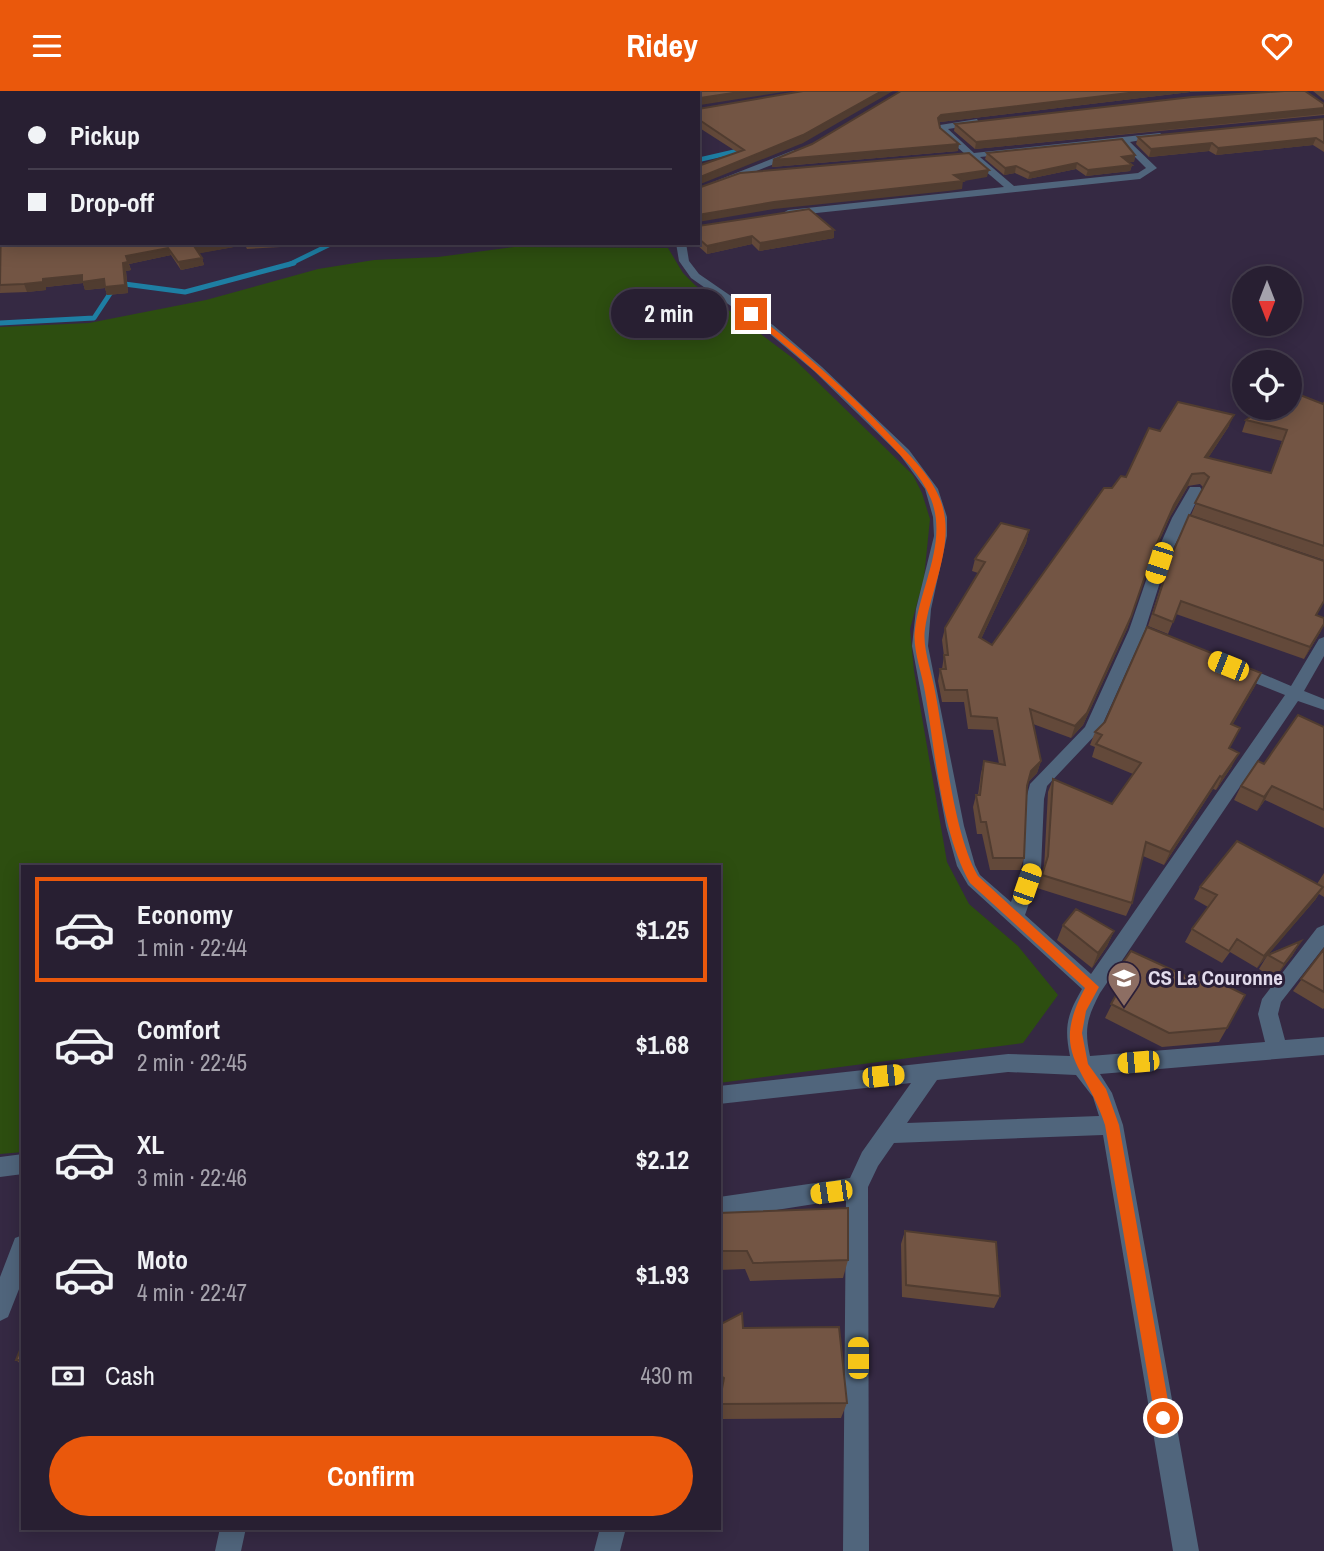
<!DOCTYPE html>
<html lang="en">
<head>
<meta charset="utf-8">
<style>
	:root { --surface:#281f32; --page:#30273a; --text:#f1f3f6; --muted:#a5a2ac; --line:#443d4d; --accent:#ea580c }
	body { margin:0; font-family:"Archivo Narrow",sans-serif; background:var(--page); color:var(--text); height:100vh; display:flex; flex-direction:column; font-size:26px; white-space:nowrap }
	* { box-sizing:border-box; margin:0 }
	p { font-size:23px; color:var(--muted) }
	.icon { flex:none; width:38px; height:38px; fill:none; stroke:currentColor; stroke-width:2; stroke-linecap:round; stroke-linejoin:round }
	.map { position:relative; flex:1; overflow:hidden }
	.side { position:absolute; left:21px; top:774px; width:700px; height:665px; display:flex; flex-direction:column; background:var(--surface); border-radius:0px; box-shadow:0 4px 18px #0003,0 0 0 2px var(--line) }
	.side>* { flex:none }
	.top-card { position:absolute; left:0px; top:0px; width:700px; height:154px; box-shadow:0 4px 18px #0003,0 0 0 2px var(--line); display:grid; align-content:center; height:154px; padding:0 28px; background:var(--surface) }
	.needle { width:46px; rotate:180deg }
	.buttons { position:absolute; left:1232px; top:175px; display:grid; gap:14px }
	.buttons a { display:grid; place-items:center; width:70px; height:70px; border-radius:50%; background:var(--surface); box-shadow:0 4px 18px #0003,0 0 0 2px var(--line); font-size:35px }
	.end { position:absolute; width:32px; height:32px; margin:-16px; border:9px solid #ea580c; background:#fff; box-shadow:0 0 0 4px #fff }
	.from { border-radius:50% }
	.bubble { position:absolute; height:49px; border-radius:24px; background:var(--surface); box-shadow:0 4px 18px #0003,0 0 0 2px var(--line); font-size:23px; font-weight:700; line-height:49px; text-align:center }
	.car { position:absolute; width:21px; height:42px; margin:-21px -10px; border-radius:9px; box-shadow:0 0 5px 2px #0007; background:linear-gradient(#f5c518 24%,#345 0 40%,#f5c518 0 76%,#345 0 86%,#f5c518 0) }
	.top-card b { display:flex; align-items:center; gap:24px; height:66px; font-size:26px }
	.top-card b+b { border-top:2px solid var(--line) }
	.top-card i { width:18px; height:18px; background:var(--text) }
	ul { padding:12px 0 0; list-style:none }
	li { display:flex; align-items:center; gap:21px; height:105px; margin:0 14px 10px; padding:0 14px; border:4px solid transparent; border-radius:0px }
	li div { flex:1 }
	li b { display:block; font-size:26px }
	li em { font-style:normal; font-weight:700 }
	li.on { border-color:var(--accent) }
	li>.icon { width:63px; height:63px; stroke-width:1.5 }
	.pay { display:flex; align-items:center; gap:18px; height:77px; padding:0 28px; font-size:26px }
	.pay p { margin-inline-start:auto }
	.cta { display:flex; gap:14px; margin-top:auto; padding:14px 28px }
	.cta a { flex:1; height:80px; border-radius:42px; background:var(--accent); color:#fff; font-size:28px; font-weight:700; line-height:80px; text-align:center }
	header { display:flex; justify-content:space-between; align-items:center; height:91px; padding:0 28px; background:var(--accent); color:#fff; font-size:32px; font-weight:700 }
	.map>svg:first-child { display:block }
</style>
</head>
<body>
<header><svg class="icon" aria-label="menu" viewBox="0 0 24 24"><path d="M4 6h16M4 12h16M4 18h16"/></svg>Ridey<svg class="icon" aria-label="heart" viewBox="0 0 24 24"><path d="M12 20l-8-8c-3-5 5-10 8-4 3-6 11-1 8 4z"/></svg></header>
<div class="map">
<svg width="1324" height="1460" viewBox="0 0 1324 1460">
	<rect width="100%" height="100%" fill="#352943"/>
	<path fill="#2d4e10" d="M514,156L668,157L683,182L695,194L794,268L913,384L922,402L930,428L924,487L910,538L914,580L947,771L969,813L1018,855L1058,904L1023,952L719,992V775H23V1061L0,1063V236L89,232L206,209L318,178L374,169L438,166Z"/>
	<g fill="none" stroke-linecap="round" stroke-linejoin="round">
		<path stroke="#1e7ea3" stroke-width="4.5" d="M698,69L746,58
			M288,174L333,152"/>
		<path stroke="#1e7ea3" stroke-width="5" d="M0,232L94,227L117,192L185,201L294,172"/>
		<path fill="#50657c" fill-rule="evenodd" d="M977,28L980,33L948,38L974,62L1160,42L1164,45L1130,51L1157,77L1140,88L788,125L783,122L788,119L1004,96L970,67L948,70L943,67L965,63L941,42L940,34ZM1121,52L1146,77L1138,82L1014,95L980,66Z
			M794,59L799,62L797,64L698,103V97Z
			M676,152H686L689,170L699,183L773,234L822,276L909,359L938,398L947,426V445L931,518L928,555L964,735L975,774L980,784L1011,811L1023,778L1026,708L1030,693L1085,636L1129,539L1152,472L1172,427L1190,396H1200L1202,399L1166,472L1145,539L1100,639L1047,695L1044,708L1041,778L1025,824L1091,883L1285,604L1232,583L1230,579L1232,575H1244L1291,595L1319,548L1324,546V565L1304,600L1324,608V619L1298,610L1100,902C1087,927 1084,938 1090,965L1265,951L1258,923L1262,908L1317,837L1324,834V856L1281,911L1278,923L1285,949L1324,946V964L1100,983L1112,1002L1123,1034L1199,1460H1173L1103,1044L894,1052L878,1075L868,1096L869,1460H843L846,1108L719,1128V1106L850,1087L862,1061L911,992L719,1013V995L1008,963L1070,965C1064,936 1067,924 1082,898L968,794L957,775L946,735L912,555L916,518L934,445L933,426L925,398L900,364L814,280L765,239L691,187L679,170ZM1008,981L1076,984L1093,1006L1099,1025L907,1032L937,989Z
			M23,1063V1083L0,1086V1066Z
			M23,1144V1188L8,1226L0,1230V1186L15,1147Z
			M220,1437H246L241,1460H215Z
			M600,1437H626L620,1460H594Z"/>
	</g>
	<path fill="#63493a" d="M0,0L2,2V152H317V154L247,158L245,154L199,162L202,167L204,174L181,179L171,164L129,173L131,179L126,180L128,202L107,204L105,197L85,199L83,192L46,196V199L27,201L0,202L1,136L0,57H1V54H0V15H1V12H0Z
		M901,0H1232L1190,1L940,31V37L958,60L772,76L773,69L812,53Z
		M1313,0H1324V9Z
		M1324,13V24L975,58L954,40L955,33Z
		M698,18L803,52L737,61L698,36Z
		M1324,28V61L1313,54L1216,64L1209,60L1149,66L1136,53L1138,46Z
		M987,62L1135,64L1134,71H1129L1132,74L1130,80L1086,85L1076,78L1028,88L1015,82L1004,84L985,68Z
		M698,135L834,147L759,160L752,153L707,163L696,153H689L688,152H698Z
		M638,152H674V154H638Z
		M1324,312V469L1191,424L1203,396L1200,393L1188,395L1170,426L1150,470L1127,538L1083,634L1071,647L1033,633L1041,670L1037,682L1028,691L1027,695L1024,767L1020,779H990L982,743H977L973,716L976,704H978L981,682L984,670L999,673L993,639L968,638L964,611H942L938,590L940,578H942L944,565L942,549L945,537L978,482L972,480L975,468L1029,439L1026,452L981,548L992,554L1112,397L1126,386L1160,340L1229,335L1208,367L1271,382L1282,350L1242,341L1246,329Z
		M1168,473L1317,524L1321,540L1304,568L1176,523L1168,543L1148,535Z
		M1261,582L1255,595L1232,634L1229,657L1232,675L1216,699L1213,698L1164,774L1143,765L1132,812L1126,825L1037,797L1044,778L1048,701L1053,688L1112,713L1133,683L1092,666L1095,656L1090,654L1095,641Z
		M1324,636V737L1265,709L1257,720L1234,709L1241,695L1264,673Z
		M1324,782V806L1319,803L1315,809L1268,863L1301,850L1292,865L1274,888L1259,878L1267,865L1257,877L1230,861L1222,872L1185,851L1192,838L1208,816L1194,808L1200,796L1317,793Z
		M1063,834L1114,840L1107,855L1092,877L1057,849Z
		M1324,858V917L1323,918L1293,900Z
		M1120,876L1227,937L1219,951L1162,956L1105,927L1121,895L1113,890Z
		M719,1122L848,1169L843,1187L750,1190L745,1178L719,1179Z
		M905,1140L1000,1205L994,1217L902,1206L901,1153Z
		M719,1234L743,1237L847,1312L841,1327L719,1328V1315L722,1302L719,1301Z
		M23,1252V1275L16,1269Z"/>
	<path fill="#503c30" d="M746,0H790L700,14V7Z
		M882,0H893L803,52L698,94V87Z
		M1146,0H1190V1L940,31L938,27L941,24Z
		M1324,17V23L975,58L976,51Z
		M1316,47L1313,54L1216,64L1218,57Z
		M1212,52L1209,60L1149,66L1151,58Z
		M959,53L958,60L772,76L773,69Z
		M1135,64L1134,71L1120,72L1122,66Z
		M1077,72L1076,78L1028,88L1030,82Z
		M1132,74L1130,80L1086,85L1088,79Z
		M1016,75L1015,82L1004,84L1005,77Z
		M989,79L987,86L953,92L954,84Z
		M963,90L962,98L948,100L774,118L698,131V124L774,111Z
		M834,139V147L759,160L760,152Z
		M752,145V153L707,163V155Z
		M208,152H245V154L196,163L194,155Z
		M168,157L171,164L129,173L126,165Z
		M202,167L204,174L181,179L178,171Z
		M128,171L131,179L126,180L128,202L107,204L105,197L85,199L83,192L46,196V199L27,201L24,193L43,188Z
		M1234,324L1229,335L1201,378L1205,366Z
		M1192,383L1188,395L1170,426L1150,471L1174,414Z
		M1029,439L1026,452L976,559L979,546Z
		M1131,526L1127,538L1083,634L1071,647L1075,635Z
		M1324,534L1321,540L1304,568L1310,556Z
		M1261,582L1255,595L1225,647L1231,633Z
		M1239,662L1232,675L1216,699L1222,686Z
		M1041,670L1037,682L1027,692L1031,680Z
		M1220,685L1213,698L1164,774L1170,761Z
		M1272,695L1265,709L1257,720L1264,706Z
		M1323,796L1315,809L1257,877L1264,865Z
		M1114,840L1107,855L1092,877L1098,862Z
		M1301,850L1292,865L1274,888L1284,873Z"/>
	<path fill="#735544" stroke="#503c30" stroke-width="2" d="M0,0H624L625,2H2V152H208L194,155L202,167L178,171L168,157L126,165L128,171L123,172L125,194L105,196L104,188L82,191V184L43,188V191L24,193L0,194L1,128H0V57H1V47H0V15H1V5H0Z
		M697,0H746L700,7Z
		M803,0H882L803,44L698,87V75L744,59L698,28V18Z
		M901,0H1146L941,24L938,27L940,37L959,53L773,69L812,53Z
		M1284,0H1305L1324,13V17L976,51L955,33L1192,6Z
		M1324,28V52L1316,47L1218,57L1212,52L1151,58L1138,46Z
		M1122,48L1135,64L1122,66L1132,74L1088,79L1077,72L1030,82L1016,75L1005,77L987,62Z
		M969,62L989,79L954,84L963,90L774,111L698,124V97L740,82Z
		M809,118L834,139L760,152L752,145L707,155L698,147V135Z
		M1290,300L1323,313L1324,312V455L1195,412L1209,386L1204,382L1192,383L1174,414L1154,459L1131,526L1087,622L1075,635L1030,618L1041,670L1031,680L1027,695L1024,767H993L986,731H981L976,704H980L984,670L1005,674L997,627L971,625L967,599H945L940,578H946L944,564H948L945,537L985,471L975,468L1001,432L1029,439L979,546L992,554L1104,397H1112L1121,385L1126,386L1149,337L1160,340L1178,311L1234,324L1205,366L1271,382L1287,339L1246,329L1263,317H1290Z
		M1189,424L1324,470V510L1316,524L1324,527V533L1310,556L1181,510L1173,531L1153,523L1173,461Z
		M1147,536L1261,582L1231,633L1240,637L1229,657L1239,662L1222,686L1220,685L1170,761L1146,751L1132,812L1042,784L1048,765L1053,688L1112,713L1141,672L1096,653L1102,644L1095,641L1105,631Z
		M1298,624L1324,636V719L1272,695L1264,706L1241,695L1258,670L1264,673Z
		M1237,750L1323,796L1264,865L1237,848L1229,860L1192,838L1217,804L1200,796Z
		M1076,818L1114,840L1098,862L1063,834Z
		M1301,850L1284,873L1268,864Z
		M1324,858V901L1301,888Z
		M1131,860L1194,889L1199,881L1245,904L1227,937L1169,942L1111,913L1129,881L1120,876Z
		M848,1117V1169L753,1172L747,1160H719V1122Z
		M905,1140L996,1151L1000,1205L906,1194Z
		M742,1222L743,1237L839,1236L847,1312L719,1313L724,1287L719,1284V1234Z
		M23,1252V1269H16Z"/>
	<path fill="#ea580c" d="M749,222H754C801,259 846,298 888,342C907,362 929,381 940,408C957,450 931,496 925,538C922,556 932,582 935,600C945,651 953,742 978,785L1099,896L1086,920L1082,942L1088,973L1106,998L1119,1034L1171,1327L1168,1332L1163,1335L1157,1332L1155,1327L1105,1034C1086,974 1049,964 1085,897L970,792C941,741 935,659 925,601C922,582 912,557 915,538C920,496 948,451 931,408C921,383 901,365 883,346C841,302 796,262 749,225Z"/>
	<defs>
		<symbol id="school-pin" viewBox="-11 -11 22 30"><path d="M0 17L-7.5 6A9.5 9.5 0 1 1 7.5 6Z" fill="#8d6e63" stroke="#2b1f38"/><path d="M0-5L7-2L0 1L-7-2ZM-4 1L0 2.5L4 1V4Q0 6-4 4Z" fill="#fff"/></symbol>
	</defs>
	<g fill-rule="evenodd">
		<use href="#school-pin" x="1105" y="868" width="38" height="52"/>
	</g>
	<g text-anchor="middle" stroke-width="6" stroke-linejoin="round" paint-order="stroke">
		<g font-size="21" font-weight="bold" fill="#e2dbec" stroke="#2b1f38" text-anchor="start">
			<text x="1148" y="894">CS La Couronne</text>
		</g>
	</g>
</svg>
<div class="buttons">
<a><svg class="needle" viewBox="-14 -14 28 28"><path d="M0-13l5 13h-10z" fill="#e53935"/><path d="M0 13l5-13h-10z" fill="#a5a2ac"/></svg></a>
<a><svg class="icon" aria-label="locate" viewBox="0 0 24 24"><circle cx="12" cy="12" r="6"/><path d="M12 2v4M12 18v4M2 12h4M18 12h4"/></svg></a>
</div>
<i class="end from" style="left:1163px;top:1327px"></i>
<i class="end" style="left:751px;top:223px"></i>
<div class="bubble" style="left:611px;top:198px;width:116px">2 min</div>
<i class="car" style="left:1159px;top:472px;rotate:198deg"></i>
<i class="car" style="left:1228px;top:575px;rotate:292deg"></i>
<i class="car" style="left:1027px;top:793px;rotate:19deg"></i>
<i class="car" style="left:1138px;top:971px;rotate:265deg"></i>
<i class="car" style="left:883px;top:985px;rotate:84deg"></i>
<i class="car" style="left:831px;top:1101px;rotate:262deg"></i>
<i class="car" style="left:858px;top:1267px;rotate:0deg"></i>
<div class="top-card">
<b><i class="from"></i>Pickup</b>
<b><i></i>Drop-off</b>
</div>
<section class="side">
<ul>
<li class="on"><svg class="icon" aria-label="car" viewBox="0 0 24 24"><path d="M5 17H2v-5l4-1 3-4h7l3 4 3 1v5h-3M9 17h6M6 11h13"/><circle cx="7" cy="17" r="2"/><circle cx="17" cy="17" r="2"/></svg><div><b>Economy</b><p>1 min · 22:44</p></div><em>$1.25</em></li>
<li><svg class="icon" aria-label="car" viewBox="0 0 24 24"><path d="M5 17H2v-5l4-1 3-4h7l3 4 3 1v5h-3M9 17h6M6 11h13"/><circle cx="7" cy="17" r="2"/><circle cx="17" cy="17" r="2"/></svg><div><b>Comfort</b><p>2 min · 22:45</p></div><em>$1.68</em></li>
<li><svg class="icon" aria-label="car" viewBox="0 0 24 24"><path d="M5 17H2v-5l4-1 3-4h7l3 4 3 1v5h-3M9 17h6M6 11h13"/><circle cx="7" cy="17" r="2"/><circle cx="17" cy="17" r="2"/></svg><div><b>XL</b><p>3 min · 22:46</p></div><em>$2.12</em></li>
<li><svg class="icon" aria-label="car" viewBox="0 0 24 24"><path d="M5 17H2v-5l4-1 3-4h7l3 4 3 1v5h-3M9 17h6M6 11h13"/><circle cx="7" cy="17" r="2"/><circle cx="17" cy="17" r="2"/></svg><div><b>Moto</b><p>4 min · 22:47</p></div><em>$1.93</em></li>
</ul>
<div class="pay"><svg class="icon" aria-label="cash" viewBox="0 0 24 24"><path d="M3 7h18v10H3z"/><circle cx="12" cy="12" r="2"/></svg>Cash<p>430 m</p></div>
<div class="cta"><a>Confirm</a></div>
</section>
</div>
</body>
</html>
